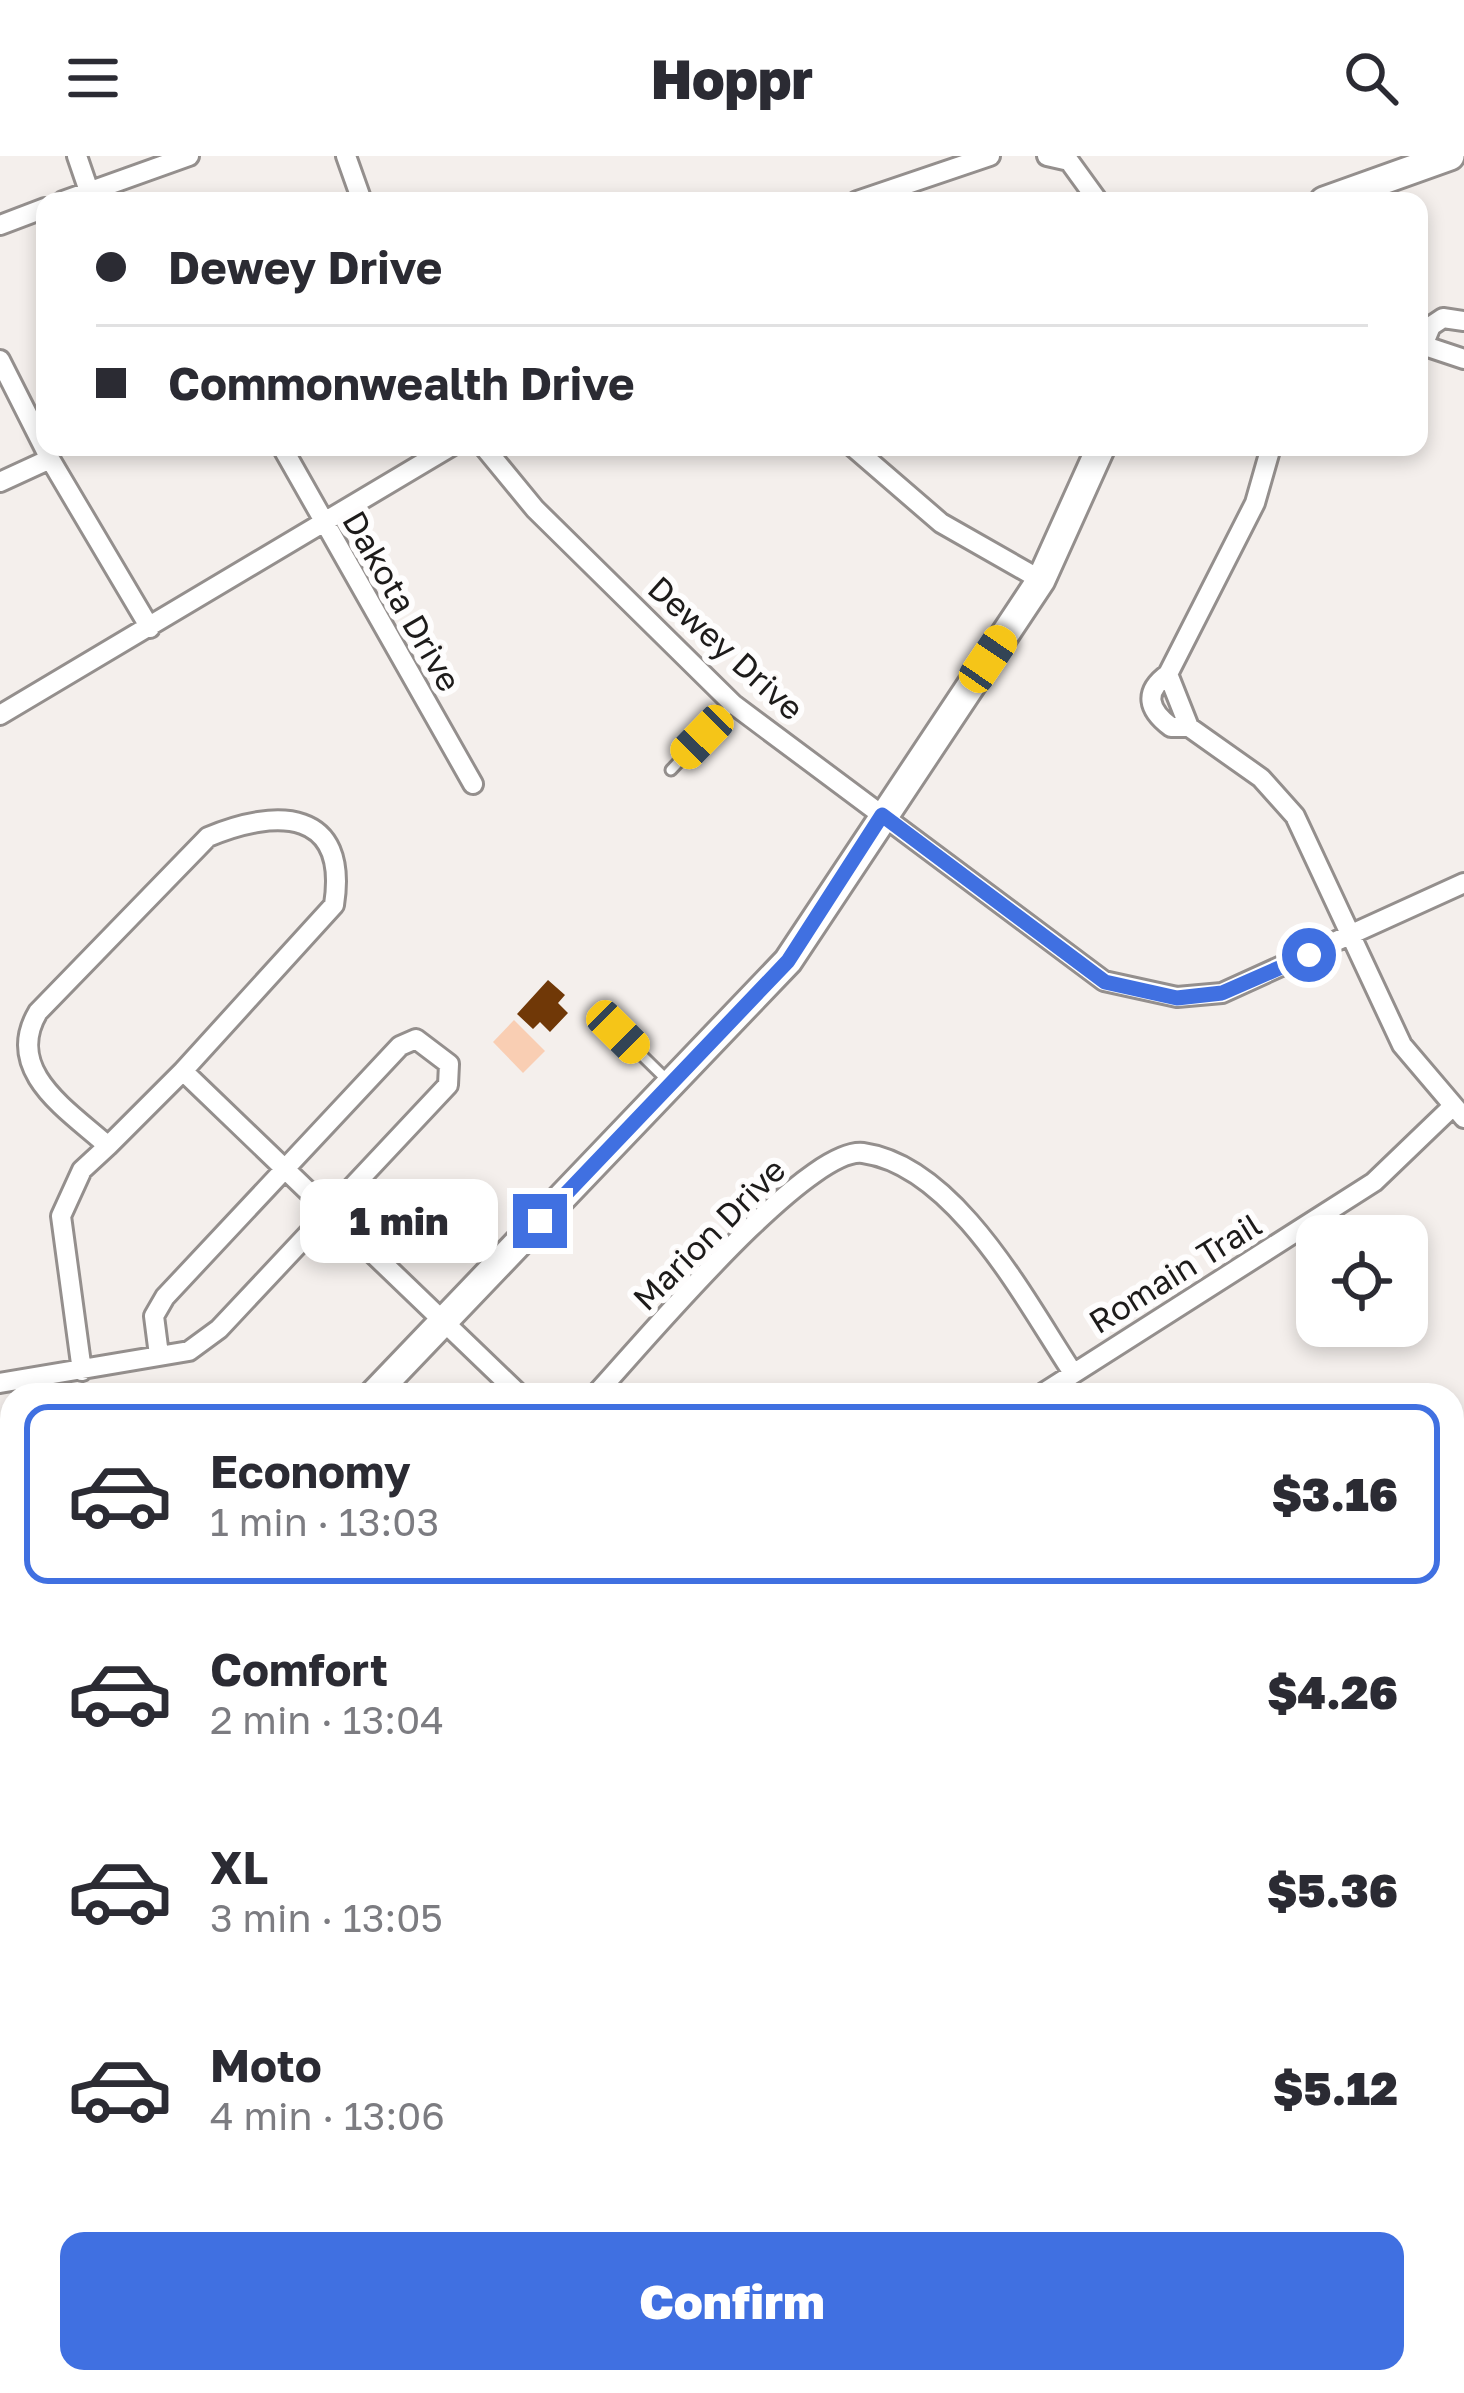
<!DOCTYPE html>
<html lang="en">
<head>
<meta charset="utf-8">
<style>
	:root { --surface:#fff; --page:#f2f2f3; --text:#2b2b33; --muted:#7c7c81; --line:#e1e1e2; --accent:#4070e1 }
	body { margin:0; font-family:"Golos Text",sans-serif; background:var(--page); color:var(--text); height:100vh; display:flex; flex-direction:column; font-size:45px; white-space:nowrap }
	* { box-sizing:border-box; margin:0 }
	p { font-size:39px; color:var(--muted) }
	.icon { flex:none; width:66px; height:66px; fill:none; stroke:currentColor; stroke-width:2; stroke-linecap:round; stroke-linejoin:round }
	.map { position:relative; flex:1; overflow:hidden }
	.details { position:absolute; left:0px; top:1227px; width:1464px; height:1011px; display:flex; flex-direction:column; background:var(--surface); border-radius:36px 36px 0 0; box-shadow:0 6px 18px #0003 }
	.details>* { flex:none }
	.hud { position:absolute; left:36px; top:36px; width:1392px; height:264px; border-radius:24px; box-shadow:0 6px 18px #0003; display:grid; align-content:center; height:264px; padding:0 60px; background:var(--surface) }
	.tools { position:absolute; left:1296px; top:1059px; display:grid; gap:24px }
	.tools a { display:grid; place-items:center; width:132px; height:132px; border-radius:24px; background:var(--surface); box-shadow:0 6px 18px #0003; font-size:60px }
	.end { position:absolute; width:54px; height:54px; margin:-27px; border:15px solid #4070e1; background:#fff; box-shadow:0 0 0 6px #fff }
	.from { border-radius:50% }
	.bubble { position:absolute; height:84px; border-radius:24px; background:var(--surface); box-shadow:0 6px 18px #0003; font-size:39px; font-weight:800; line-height:84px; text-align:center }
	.car { position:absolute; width:36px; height:72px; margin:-36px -18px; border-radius:15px; box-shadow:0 0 9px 3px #0007; background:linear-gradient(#f5c518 24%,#345 0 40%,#f5c518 0 76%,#345 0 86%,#f5c518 0) }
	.hud b { display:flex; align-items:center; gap:42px; height:114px; font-size:45px }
	.hud b+b { border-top:3px solid var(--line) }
	.hud i { width:30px; height:30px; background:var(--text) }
	ul { padding:21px 0 0; list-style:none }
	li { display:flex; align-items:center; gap:36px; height:180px; margin:0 24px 18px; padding:0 36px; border:6px solid transparent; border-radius:24px }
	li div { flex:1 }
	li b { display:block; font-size:45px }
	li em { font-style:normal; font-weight:800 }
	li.active { border-color:var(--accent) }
	li>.icon { width:108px; height:108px; stroke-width:1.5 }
	.button { display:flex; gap:24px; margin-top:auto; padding:24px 60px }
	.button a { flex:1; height:138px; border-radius:24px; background:var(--accent); color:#fff; font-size:48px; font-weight:800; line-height:138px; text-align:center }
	header { display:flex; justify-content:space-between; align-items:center; height:156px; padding:0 60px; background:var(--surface); font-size:54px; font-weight:800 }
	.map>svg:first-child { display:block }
</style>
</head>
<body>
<header><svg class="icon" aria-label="menu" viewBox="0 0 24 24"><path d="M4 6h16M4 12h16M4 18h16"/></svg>Hoppr<svg class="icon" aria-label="search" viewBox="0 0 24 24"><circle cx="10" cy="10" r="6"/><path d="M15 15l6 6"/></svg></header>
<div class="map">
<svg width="1464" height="2237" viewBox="0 0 1464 2237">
	<rect width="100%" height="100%" fill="#f4efec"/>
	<path fill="#f9ceb3" d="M514,864L545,895L523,917L493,886Z"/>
	<path fill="#703807" d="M548,824L565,839L558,847L568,857L550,876L540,866L533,873L517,858Z"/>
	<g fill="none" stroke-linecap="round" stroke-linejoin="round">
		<defs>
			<path id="lane" d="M671,614L733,548
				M618,876L667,924"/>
			<path id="street" d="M77,0L89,35
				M346,0L362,45
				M1047,0L1069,5L1098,45
				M63,45L189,0
				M857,45L990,0
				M0,69L45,52
				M1424,187L1431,170L1443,162L1464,165
				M1419,188L1464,203
				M0,204L50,303L150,472
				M282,291L473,628
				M484,291L535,353L733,548L1104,825L1177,841L1222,837L1464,727
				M853,291L941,367L1041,424
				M1271,291L1255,347L1168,518L1189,571L1261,622L1295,660L1402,889L1464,962
				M0,326L50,303
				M1168,518C1143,536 1148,554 1171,571H1189
				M0,559L450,291
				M183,915L334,749C349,653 277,652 208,681L38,856C3,915 68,954 108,990L183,915L520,1239
				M82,1215L61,1060L82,1014L108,990
				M0,1227L189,1195L219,1173L448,929L449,908L416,883L400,890L165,1141L154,1160L159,1199
				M595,1239C638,1193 806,990 863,997C956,1010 1026,1146 1073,1217
				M1040,1239L1374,1026L1451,952
				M1452,1413L1464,1411
				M1452,1717L1464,1712
				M1452,1995L1464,1990
				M0,2048L12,2042
				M496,2226L506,2237
				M793,2226L800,2237
				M252,2237L273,2226
				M1009,2237V2226"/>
			<path id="secondary" d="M1324,45L1450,0
				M373,1239L788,805L1041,424L1101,291
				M0,1365L12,1366"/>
		</defs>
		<use href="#lane" stroke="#948f8d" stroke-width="15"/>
		<use href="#street" stroke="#948f8d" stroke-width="24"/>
		<use href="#secondary" stroke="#948f8d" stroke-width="33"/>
		<use href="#lane" stroke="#fff" stroke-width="9"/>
		<use href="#street" stroke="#fff" stroke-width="18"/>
		<use href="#secondary" stroke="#fff" stroke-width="27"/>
	</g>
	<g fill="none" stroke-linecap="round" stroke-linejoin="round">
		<path stroke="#4070e1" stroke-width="15" d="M540,1065L788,805L882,659L1105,826L1177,842L1222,837L1309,799"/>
	</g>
	<g text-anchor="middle" stroke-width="12" stroke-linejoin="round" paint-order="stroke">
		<g font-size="33" fill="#1d1b1a" stroke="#fefdfd">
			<text transform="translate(402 445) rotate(60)" y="12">Dakota Drive</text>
			<text transform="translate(726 492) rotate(42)" y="12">Dewey Drive</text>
			<text transform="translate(709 1078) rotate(-45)" y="12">Marion Drive</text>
			<text transform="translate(1175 1117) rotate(-32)" y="12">Romain Trail</text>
		</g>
	</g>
</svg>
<div class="tools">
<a><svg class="icon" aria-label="locate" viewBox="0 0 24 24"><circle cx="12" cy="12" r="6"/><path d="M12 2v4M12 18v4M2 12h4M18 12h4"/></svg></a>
</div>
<i class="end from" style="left:1309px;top:799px"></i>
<i class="end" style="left:540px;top:1065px"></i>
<div class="bubble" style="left:300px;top:1023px;width:198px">1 min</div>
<i class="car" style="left:988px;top:503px;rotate:34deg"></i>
<i class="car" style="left:702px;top:581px;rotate:224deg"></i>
<i class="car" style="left:618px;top:876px;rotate:135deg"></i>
<div class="hud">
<b><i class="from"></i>Dewey Drive</b>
<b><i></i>Commonwealth Drive</b>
</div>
<section class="details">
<ul>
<li class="active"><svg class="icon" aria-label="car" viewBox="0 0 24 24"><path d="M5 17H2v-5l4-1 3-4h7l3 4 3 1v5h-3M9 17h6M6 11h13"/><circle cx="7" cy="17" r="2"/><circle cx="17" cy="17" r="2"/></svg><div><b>Economy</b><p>1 min · 13:03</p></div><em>$3.16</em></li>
<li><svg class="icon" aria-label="car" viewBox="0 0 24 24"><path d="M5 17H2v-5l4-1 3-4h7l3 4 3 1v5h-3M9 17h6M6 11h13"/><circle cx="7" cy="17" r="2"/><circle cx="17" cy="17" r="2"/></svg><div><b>Comfort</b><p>2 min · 13:04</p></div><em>$4.26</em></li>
<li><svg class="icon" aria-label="car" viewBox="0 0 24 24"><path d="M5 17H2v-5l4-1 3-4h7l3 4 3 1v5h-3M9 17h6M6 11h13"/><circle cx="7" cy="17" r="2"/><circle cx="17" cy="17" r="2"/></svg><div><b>XL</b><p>3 min · 13:05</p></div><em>$5.36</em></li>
<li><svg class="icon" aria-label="car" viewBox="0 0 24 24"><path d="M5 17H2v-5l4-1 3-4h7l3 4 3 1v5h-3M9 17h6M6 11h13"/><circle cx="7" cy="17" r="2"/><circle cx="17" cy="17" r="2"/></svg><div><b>Moto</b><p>4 min · 13:06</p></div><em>$5.12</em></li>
</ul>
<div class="button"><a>Confirm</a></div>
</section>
</div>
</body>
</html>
